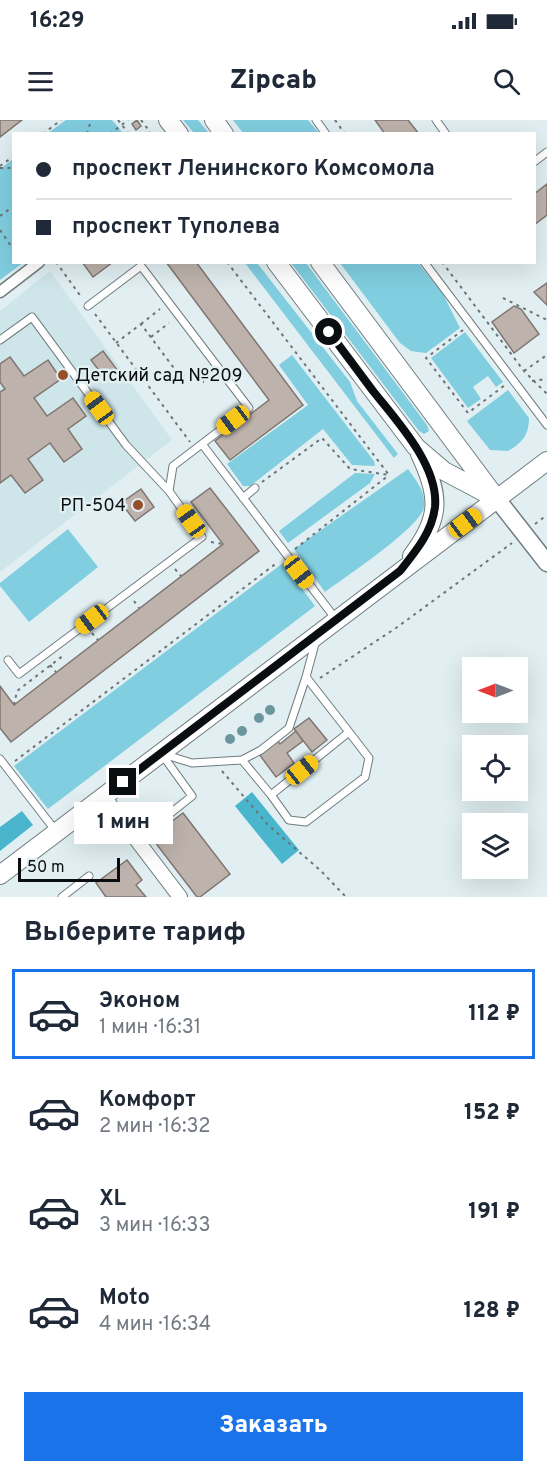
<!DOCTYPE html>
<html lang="ru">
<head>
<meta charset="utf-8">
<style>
	:root { --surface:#fff; --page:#f2f2f3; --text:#1f2937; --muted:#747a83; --line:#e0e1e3; --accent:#1a73e8 }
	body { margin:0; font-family:Overpass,sans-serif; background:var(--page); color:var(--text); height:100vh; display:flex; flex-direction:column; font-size:22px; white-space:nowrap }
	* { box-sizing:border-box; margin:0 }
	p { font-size:20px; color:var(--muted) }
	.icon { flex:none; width:33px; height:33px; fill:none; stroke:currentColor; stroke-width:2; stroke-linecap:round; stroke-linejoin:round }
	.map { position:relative; height:777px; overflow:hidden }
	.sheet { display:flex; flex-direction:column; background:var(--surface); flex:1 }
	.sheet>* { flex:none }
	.top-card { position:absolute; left:12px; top:12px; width:524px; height:132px; border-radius:0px; box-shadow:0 6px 24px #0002; display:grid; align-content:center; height:132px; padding:0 24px; background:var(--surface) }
	.needle { width:39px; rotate:270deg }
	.buttons { position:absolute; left:462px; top:537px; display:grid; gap:12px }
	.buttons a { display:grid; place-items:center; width:66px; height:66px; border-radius:0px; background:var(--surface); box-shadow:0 6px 24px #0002; font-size:30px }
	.scale { position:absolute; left:18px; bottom:15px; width:102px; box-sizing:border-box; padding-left:6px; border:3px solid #0a0e10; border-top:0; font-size:16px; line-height:21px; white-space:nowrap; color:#0a0e10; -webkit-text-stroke:4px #e1eff2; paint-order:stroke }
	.end { position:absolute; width:27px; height:27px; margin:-14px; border:8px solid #0a0e10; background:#fff; box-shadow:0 0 0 3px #fff }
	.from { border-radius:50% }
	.bubble { position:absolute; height:42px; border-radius:0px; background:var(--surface); box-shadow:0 6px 24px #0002; font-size:20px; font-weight:800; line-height:42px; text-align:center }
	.car { position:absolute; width:18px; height:36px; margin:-18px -9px; border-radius:8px; box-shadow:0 0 4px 2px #0007; background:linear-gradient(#f5c518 24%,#345 0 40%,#f5c518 0 76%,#345 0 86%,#f5c518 0) }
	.top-card b { display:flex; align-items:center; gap:21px; height:57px; font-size:22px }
	.top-card b+b { border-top:2px solid var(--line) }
	.top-card i { width:15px; height:15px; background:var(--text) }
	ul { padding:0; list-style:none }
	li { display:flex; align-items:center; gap:18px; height:90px; margin:0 12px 9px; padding:0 12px; border:3px solid transparent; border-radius:0px }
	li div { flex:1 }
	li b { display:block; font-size:22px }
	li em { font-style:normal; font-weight:800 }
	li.on { border-color:var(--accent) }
	li>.icon { width:54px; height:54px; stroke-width:1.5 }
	h2 { padding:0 24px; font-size:27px; line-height:72px }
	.primary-button { display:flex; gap:12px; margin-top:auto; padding:12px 24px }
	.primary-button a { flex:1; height:69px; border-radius:0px; background:var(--accent); color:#fff; font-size:24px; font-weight:800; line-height:69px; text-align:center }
	.status { display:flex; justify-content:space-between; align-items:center; height:42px; padding:0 30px; background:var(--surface); direction:ltr }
	.status svg { height:16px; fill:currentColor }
	header { display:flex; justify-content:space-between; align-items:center; height:78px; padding:0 24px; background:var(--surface); font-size:27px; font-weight:800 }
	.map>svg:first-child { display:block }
</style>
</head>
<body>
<div class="status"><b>16:29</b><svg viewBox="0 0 49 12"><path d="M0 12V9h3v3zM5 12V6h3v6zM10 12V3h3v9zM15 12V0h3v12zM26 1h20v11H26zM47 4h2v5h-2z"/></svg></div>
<header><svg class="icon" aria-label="menu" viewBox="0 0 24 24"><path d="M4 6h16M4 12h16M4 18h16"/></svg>Zipcab<svg class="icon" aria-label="search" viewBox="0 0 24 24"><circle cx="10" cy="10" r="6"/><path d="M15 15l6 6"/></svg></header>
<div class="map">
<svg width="547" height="777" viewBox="0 0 547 777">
	<rect width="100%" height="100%" fill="#e1eff2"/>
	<path fill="#cee5ea" d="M50,151L172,320L0,452V191Z"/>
	<path fill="#80cee0" d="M66,0H112L123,13H48Z
		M183,0H198L209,13H194Z
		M233,0H308L319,13H243Z
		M13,39L14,142L23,143L0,160V49Z
		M245,143H257L350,262L357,281L398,334L394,338Z
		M291,143H306L427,305L429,311L424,314L419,311Z
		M340,143H418L443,174L460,208L426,233L411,231L400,223Z
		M465,212L503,262L496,267L488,256L473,267L481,279L468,288L431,238Z
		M292,235L374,341L375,346L352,345L323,309L250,366H243L227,344L308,285L279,245Z
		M508,270L529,298C529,315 522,323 508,331L490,330L467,301Z
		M408,349C416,360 426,372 424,387C421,407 344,458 325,472L294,429Z
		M355,353L375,354L370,363L288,423L279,411Z
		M68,409L98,447L29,502L0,466V463Z
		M283,443L315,486L48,689L14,646Z"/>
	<path fill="#49b6cd" d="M252,672L299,730L282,744L235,686Z
		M22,691L33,705L0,731V707Z"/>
	<path fill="#bdb2ac" stroke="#807671" stroke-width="1.5" d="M0,0H22L0,17Z
		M137,0L141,6L136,10L132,4Z
		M375,0H408L419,14H385Z
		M547,64V95L534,105V74Z
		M82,142H113L93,157Z
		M166,142H196L303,285L230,340L215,321L269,280Z
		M547,163V185L534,172Z
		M514,186L521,189L539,214L514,233L492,202Z
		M103,231L118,251L106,260L91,240Z
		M10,237L24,256L48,240L61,259L34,278L47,296L73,278L86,296L68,309L82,329L64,342L50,323L28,339L43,360L25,373L11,355L0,363V272L5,269L0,262V244Z
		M210,368L259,431L11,622L0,608V566L14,585L223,424L191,382Z
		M141,369L154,387L135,401L121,383Z
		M309,598L327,620L312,632L294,609Z
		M296,611L303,621L287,633L294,643L276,657L256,630L274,616L280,624Z
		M183,693L230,754L200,777H197L151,717Z
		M127,740L142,760L136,765L146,777H106L96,763Z"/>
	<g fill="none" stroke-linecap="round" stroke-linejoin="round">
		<defs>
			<path id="service" d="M316,0L326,14
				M436,0L446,14
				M534,42L547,32
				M424,142L547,305
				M0,220L32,197L126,325L169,371
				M202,324L335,498
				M243,378L255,368
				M8,540L19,554L202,417L169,371L173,346L249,288L141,146L88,186
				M163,634L192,643L242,640L261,630L289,608L306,557L316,520
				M0,639L55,710
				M242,640L271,675L349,612L306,557
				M271,675L289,700L306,702L365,657L369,638L349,612
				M137,720L192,676L161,633
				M62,777L89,756"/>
			<path id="pedestrian" d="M0,172L39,142"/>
			<path id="minor" d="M104,677L180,777"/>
			<path id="tertiary" d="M497,379L547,443"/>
			<path id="secondary" d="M168,0L179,14
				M214,0L224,14
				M276,142L416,327L444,351L497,379
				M320,142L496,378
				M412,436C441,398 440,376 420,334
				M0,755L547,341"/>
		</defs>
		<use href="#service" stroke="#707c7f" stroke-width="9"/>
		<use href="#pedestrian" stroke="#707c7f" stroke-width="13"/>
		<use href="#minor" stroke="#707c7f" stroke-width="16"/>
		<use href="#tertiary" stroke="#707c7f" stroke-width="19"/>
		<use href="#secondary" stroke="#707c7f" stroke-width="20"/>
		<path stroke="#6c7477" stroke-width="2" stroke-dasharray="3 4.5" stroke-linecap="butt" d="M118,0L129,14
			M141,0L150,12L148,14
			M335,0L345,14
			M43,14L61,0
			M87,14L91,0
			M110,14L128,0
			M0,46L14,36
			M0,48H14
			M0,96L14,86
			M0,110L11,126L14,124
			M56,142L82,178
			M227,142L389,355
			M442,142L524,251L547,274
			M503,178L547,200
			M95,194L190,322
			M141,204L160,189
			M463,210L426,238L468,293L505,265
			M151,217L169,203
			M116,223L141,204L179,255L204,262
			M524,251L547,235
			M532,261L547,259
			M262,362L322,318L350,349L389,355
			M535,404L547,395
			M211,422L223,424
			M295,429L389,355
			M175,449L181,456
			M134,481L139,488
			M92,513L98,520
			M50,545L56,552
			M320,558L396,508L512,423
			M14,585L17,571L64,535
			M15,641L278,442
			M222,651L268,705L320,750L346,777"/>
		<use href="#service" stroke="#fff" stroke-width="7"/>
		<use href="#pedestrian" stroke="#fff" stroke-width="10"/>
		<use href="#minor" stroke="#fff" stroke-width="14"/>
		<use href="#tertiary" stroke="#fff" stroke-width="16"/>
		<use href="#secondary" stroke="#fff" stroke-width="18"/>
	</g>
	<g fill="#6c969e">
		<circle cx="270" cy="590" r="5"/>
		<circle cx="259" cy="598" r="5"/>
		<circle cx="242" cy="611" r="5"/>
		<circle cx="230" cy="619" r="5"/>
	</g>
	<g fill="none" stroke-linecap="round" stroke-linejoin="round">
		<path stroke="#0a0e10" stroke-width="8" d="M123,662L400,451C416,431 432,412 435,387C439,346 397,301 373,271C359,252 344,232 329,212"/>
	</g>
	<g fill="#974f2a" stroke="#e1eff2" stroke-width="2">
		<circle cx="63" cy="255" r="6"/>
		<circle cx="138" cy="385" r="6"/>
	</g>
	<g text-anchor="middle" stroke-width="5" stroke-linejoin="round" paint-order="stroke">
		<g font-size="18" fill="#0a0e10" stroke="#e1eff2" text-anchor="start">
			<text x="75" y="261">Детский сад №209</text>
			<text x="126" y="391" text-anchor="end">РП-504</text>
		</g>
	</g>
</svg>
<div class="buttons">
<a><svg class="needle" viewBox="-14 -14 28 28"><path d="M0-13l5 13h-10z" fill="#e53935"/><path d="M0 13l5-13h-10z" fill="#747a83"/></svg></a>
<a><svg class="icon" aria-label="locate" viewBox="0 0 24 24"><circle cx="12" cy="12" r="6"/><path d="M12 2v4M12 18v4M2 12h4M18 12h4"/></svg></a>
<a><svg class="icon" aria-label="layers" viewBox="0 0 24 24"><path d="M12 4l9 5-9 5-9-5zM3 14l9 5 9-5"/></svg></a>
</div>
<div class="scale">50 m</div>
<i class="end from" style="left:329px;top:212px"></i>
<i class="end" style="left:123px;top:662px"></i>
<div class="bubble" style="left:74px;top:682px;width:99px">1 мин</div>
<i class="car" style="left:99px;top:288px;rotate:324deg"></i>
<i class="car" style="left:233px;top:300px;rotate:233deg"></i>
<i class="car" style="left:191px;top:401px;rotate:325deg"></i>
<i class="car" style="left:465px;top:403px;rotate:53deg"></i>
<i class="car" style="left:299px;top:452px;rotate:142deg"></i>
<i class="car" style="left:92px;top:499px;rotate:233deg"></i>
<i class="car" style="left:302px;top:650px;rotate:51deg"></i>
<div class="top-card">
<b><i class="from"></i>проспект Ленинского Комсомола</b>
<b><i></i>проспект Туполева</b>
</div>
</div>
<section class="sheet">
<h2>Выберите тариф</h2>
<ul>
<li class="on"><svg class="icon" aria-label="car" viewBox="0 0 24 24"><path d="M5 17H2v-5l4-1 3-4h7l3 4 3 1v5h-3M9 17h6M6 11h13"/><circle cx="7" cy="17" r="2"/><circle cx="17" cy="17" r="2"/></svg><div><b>Эконом</b><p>1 мин · 16:31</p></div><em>112 ₽</em></li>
<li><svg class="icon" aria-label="car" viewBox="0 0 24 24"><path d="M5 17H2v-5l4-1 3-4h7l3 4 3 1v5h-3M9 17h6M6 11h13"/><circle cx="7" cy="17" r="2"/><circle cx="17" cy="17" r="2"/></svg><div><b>Комфорт</b><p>2 мин · 16:32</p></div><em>152 ₽</em></li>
<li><svg class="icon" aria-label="car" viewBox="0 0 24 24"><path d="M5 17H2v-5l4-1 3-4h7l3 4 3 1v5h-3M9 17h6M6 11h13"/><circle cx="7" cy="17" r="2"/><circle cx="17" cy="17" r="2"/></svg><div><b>XL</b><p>3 мин · 16:33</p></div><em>191 ₽</em></li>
<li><svg class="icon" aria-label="car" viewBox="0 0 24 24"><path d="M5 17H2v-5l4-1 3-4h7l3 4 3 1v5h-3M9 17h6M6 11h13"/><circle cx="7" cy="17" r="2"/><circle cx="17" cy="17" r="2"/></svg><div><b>Moto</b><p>4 мин · 16:34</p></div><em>128 ₽</em></li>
</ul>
<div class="primary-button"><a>Заказать</a></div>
</section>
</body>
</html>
